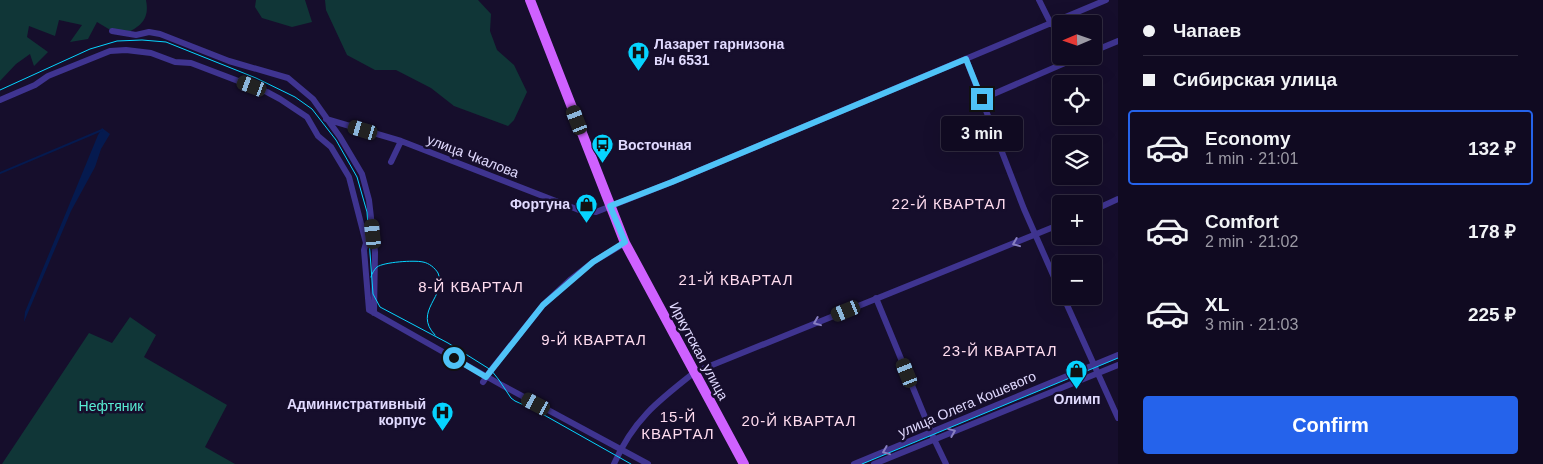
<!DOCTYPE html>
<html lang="en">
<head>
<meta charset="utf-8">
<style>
	:root { --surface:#100a21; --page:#1e182e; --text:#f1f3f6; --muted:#9c9aa5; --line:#302b3f; --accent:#2563eb }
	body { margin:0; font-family:Helvetica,sans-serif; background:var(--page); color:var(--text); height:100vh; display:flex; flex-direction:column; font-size:19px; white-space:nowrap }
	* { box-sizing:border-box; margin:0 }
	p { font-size:16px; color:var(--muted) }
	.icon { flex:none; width:28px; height:28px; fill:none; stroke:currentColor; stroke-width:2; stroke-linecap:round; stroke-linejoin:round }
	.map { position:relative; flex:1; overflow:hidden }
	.sheet { display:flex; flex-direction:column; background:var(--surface); width:425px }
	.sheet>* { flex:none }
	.guide { display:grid; align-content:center; height:110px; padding:0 25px; background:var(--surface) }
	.needle { width:32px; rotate:268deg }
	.fabs { position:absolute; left:1052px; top:15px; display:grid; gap:10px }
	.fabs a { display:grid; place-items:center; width:50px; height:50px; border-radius:5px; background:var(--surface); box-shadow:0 5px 20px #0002,0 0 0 1px var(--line); font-size:25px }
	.end { position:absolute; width:22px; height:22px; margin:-11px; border:6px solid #4fc3f7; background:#111; box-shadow:0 0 0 2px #111 }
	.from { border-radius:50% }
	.bubble { position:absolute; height:35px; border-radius:5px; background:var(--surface); box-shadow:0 5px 20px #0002,0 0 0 1px var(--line); font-size:16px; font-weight:800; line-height:35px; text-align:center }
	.car { position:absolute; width:15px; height:30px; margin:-15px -8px; border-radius:6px; box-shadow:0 0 4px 1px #0007; background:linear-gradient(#222 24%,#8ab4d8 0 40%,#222 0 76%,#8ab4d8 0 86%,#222 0) }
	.guide b { display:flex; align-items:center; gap:18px; height:48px; font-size:19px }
	.guide b+b { border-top:1px solid var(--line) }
	.guide i { width:12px; height:12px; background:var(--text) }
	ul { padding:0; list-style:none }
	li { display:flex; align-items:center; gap:15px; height:75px; margin:0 10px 8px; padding:0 15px; border:2px solid transparent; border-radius:5px }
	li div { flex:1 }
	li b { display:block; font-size:19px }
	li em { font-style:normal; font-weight:800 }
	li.active { border-color:var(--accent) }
	li>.icon { width:45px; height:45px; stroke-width:1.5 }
	.cta { display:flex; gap:10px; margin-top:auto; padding:10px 25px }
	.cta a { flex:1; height:58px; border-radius:5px; background:var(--accent); color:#fff; font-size:20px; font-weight:800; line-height:58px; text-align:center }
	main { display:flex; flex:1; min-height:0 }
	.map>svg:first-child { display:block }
</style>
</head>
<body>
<main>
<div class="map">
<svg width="1118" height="464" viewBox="0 0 1118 464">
	<rect width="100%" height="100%" fill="#160e2c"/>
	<path fill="#103637" d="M0,0H146C150,20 140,27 123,35L112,31L97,22L88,39L70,42L82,25L59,20L55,36L29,26L27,37L48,52L34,66L30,54L16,64L0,81Z
		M256,0H305L312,22L292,27L262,18L255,7Z
		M325,0H478L491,14L490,31L497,50L514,65L527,92L514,120L508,126L454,106L431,88L396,70H375L347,55L326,10Z
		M130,317L156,335L144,357L227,405L205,447L235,464H2L89,333L112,343Z"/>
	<path fill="#051a4f" d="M102,128L110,134L101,149L95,167L71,211L24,322L25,312L98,135Z"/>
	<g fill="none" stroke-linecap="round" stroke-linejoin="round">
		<path stroke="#051a4f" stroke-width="2" d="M0,173L102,130"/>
		<path stroke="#3f3490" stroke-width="6" d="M1039,0L1051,24
			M112,31L136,35L149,32L160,34L229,61L288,78L313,99L340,137L362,174L369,200L375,252L374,313
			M1094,51L1118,41
			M966,59L1024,209L1061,293
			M982,99L1081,56
			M0,100L35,85L48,76L110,51L126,50L151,53L175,62L191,63L267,92L280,99L307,117L318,136L331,147L349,177L366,243L364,250L369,310L498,383L648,464
			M326,119L401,141L579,210L596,212L672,182L1106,0
			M391,162L401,141
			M1094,210L1118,199
			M1063,296L1118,418
			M876,298L934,439L946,464
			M483,382L491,370L543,305L571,279L593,262L625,243
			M614,464C633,420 658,401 695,372L1061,224
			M854,464L1118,355
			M874,464L1118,365"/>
		<path stroke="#cf61ff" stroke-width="10" d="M530,0L625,243L744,464"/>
		<path stroke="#06d4ff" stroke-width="1" d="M0,90L90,49L117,41L142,40L166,42L256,78L295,97L312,109L336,140L357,177L367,212L373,294L380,307L448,343L491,370L499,380L511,398L515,401L537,411L631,464
			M371,277C372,273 374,270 377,267C384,262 414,260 423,262C429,263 435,268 438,273C448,296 412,311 435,335
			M862,464L1118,358"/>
	</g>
	<defs><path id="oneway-chevron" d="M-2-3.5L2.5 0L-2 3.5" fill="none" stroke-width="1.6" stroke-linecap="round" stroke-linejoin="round" transform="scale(1.25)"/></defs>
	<g stroke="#887fc2">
		<use href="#oneway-chevron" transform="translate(1016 243) rotate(158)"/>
		<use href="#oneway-chevron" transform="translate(817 322) rotate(158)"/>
		<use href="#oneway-chevron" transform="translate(952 432) rotate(-22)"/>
		<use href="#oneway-chevron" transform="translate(886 451) rotate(158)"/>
	</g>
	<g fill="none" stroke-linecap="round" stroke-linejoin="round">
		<path stroke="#4fc3f7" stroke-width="6" d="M454,358L486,377L543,305L593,262L625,242L610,206L672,182L966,59L982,99"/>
	</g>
	<defs>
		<symbol id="hospital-pin" viewBox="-11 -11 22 30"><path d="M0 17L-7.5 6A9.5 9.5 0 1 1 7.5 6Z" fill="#06d4ff" stroke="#160e2c"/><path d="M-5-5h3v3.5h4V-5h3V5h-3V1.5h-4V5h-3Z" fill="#111"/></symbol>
		<symbol id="bus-pin" viewBox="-11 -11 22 30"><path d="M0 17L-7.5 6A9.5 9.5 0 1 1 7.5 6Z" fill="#06d4ff" stroke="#160e2c"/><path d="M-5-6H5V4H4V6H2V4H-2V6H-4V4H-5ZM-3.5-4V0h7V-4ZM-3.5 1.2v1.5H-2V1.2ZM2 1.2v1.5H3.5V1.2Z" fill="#111"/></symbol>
		<symbol id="shop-pin" viewBox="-11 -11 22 30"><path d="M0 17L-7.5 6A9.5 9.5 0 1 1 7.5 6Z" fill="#06d4ff" stroke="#160e2c"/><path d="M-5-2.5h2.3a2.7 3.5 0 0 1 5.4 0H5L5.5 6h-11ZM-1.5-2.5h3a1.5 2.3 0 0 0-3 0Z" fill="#111"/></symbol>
	</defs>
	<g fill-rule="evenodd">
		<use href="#hospital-pin" x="626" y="40" width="25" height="34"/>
		<use href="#bus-pin" x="590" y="132" width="25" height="34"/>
		<use href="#shop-pin" x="574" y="192" width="25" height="34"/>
		<use href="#shop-pin" x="1064" y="358" width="25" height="34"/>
		<use href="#hospital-pin" x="430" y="400" width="25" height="34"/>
	</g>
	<g text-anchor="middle" stroke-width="5" stroke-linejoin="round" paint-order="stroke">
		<g font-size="14" font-weight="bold" fill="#e1daff" stroke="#160e2c" text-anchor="start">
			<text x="654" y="49">Лазарет гарнизона<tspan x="654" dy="16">в/ч 6531</tspan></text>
			<text x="618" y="150">Восточная</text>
			<text x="570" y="209" text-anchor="end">Фортуна</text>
			<text x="1077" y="404" text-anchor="middle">Олимп</text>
			<text x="426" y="409" text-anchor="end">Административный<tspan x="426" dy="16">корпус</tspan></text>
		</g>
		<g font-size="14" fill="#e1daff" stroke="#160e2c">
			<text transform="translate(473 156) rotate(21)" y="5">улица Чкалова</text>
			<text transform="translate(699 351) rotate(62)" y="5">Иркутская улица</text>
			<text transform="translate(967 404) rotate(-23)" y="5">улица Олега Кошевого</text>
		</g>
		<g font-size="14" fill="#58edd3" stroke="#160e2c">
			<text x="111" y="411">Нефтяник</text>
		</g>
		<g font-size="15" letter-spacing="1" fill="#ffdcef" stroke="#160e2c">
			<text x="949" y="209">22-Й КВАРТАЛ</text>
			<text x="736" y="285">21-Й КВАРТАЛ</text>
			<text x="471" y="292">8-Й КВАРТАЛ</text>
			<text x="594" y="345">9-Й КВАРТАЛ</text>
			<text x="1000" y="356">23-Й КВАРТАЛ</text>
			<text x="678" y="422">15-Й<tspan x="678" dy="17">КВАРТАЛ</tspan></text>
			<text x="799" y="426">20-Й КВАРТАЛ</text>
		</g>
	</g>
</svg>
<div class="fabs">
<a><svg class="needle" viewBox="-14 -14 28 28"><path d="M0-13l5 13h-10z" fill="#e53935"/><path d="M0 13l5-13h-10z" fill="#9c9aa5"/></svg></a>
<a><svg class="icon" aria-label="locate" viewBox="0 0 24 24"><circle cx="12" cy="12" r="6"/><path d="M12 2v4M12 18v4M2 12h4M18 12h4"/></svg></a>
<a><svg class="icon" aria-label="layers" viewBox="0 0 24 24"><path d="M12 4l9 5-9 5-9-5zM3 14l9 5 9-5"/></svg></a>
<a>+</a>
<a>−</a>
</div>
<i class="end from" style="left:454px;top:358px"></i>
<i class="end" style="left:982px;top:99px"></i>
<div class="bubble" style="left:941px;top:116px;width:82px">3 min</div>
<i class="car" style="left:252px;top:86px;rotate:291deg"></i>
<i class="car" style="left:577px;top:120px;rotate:339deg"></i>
<i class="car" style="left:363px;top:130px;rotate:287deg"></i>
<i class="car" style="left:373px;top:234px;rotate:354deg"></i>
<i class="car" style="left:846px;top:311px;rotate:248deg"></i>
<i class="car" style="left:907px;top:373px;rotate:338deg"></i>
<i class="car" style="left:536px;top:404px;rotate:298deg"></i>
</div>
<section class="sheet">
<div class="guide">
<b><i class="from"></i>Чапаев</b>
<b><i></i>Сибирская улица</b>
</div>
<ul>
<li class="active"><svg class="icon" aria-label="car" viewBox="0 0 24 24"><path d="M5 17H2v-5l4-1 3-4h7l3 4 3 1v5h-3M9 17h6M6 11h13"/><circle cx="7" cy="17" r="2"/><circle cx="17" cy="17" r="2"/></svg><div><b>Economy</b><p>1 min · 21:01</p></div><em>132 ₽</em></li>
<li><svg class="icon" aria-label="car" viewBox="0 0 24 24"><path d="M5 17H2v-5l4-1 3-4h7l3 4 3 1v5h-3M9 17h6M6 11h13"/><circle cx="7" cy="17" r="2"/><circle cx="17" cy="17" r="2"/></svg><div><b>Comfort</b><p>2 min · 21:02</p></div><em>178 ₽</em></li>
<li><svg class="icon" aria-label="car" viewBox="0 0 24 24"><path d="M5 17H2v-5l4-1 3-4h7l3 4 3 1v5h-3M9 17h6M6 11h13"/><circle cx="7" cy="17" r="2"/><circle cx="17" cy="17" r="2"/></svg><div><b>XL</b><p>3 min · 21:03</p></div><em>225 ₽</em></li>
</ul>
<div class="cta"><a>Confirm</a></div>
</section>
</main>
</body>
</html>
